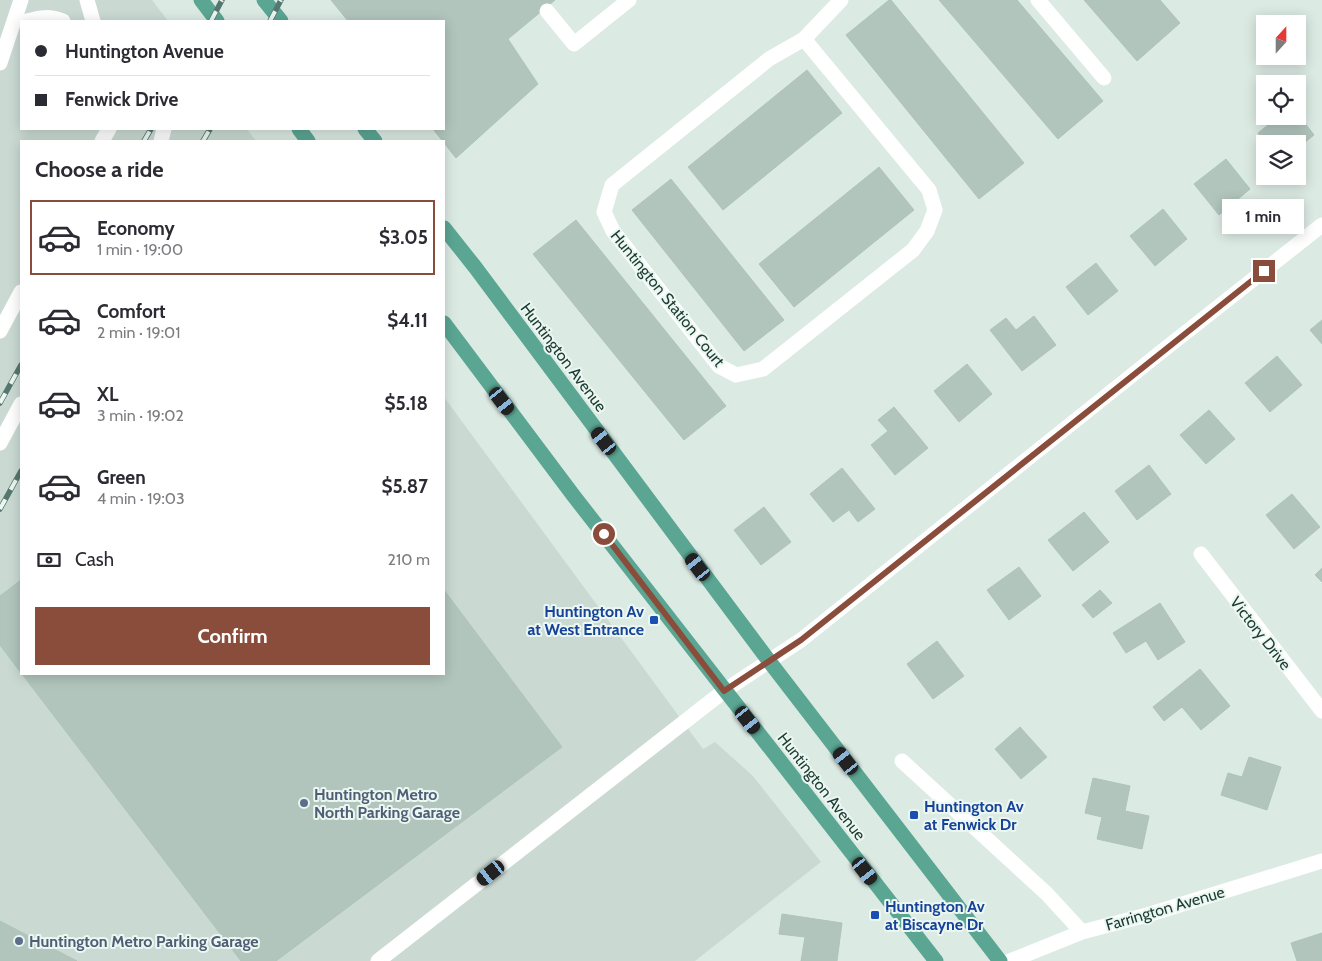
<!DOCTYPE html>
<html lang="en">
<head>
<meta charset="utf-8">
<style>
	:root { --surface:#fff; --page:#f7f7f7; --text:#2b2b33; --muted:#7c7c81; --line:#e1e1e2; --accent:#8a4d3b }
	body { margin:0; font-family:Cabin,sans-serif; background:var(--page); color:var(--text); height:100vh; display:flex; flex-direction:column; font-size:19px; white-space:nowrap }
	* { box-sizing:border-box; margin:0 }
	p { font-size:16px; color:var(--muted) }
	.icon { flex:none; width:28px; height:28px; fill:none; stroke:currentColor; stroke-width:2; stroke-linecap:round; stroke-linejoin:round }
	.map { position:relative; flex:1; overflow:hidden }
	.panel { position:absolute; left:20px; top:140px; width:425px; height:535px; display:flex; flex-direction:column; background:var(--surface); border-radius:0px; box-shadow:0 2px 12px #0003 }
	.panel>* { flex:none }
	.guide { position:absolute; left:20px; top:20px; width:425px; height:110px; border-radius:0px; box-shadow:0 2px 12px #0003; display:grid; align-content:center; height:110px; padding:0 15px; background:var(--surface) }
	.needle { width:32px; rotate:21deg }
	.tools { position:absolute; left:1256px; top:15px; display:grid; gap:10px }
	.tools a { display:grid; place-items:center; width:50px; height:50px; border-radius:0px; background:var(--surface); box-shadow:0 2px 12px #0003; font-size:25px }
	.end { position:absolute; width:22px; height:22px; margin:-11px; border:6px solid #8a4d3b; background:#fff; box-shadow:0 0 0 2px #fff }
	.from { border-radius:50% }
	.bubble { position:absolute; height:35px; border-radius:0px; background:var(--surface); box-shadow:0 2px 12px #0003; font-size:16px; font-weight:700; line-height:35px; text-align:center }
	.car { position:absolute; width:15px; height:30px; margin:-15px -8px; border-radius:6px; box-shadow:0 0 4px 1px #0007; background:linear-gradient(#222 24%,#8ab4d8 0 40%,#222 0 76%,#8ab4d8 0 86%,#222 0) }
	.guide b { display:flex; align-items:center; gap:18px; height:48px; font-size:19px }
	.guide b+b { border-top:1px solid var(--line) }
	.guide i { width:12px; height:12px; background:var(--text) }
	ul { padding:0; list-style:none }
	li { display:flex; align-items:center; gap:15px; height:75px; margin:0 10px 8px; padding:0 5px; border:2px solid transparent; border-radius:0px }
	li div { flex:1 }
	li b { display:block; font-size:19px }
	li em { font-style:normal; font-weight:700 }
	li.current { border-color:var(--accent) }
	li>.icon { width:45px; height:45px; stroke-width:1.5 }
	h2 { padding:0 15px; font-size:22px; line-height:60px }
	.pay { display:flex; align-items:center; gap:12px; height:55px; padding:0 15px; font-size:19px }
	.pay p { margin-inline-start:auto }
	.primary-button { display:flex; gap:10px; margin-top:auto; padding:10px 15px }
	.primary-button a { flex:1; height:58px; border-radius:0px; background:var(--accent); color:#fff; font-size:20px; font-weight:700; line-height:58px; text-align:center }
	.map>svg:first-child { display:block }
</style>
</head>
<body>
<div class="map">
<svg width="1322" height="961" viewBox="0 0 1322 961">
	<rect width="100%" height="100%" fill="#dceae4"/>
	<path fill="#cadad3" d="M0,0H152L168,21H21V129H247L256,141H21V674H444V397L703,749L715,742L753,776L821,862L695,961H0Z"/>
	<path fill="#b1c5bd" stroke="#aec4bb" d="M331,0H555L508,39L538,84L456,158L433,129H444V21H348Z
		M889,0H891L1024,163L979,199L846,35Z
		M939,0H1017L1103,101L1058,139Z
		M1084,0H1160L1180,23L1137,61Z
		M807,70L842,113L723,210L688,167Z
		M1298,114L1314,135L1298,148V144H1266L1258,133L1279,116H1298Z
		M1226,159L1250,189L1219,215L1194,184Z
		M879,167L914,210L794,307L759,264Z
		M671,179L784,320L744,351L632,210Z
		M1163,209L1187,239L1155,266L1130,236Z
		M576,220L726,406L684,440L533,254Z
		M1096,263L1118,291L1088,315L1066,287Z
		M1034,316L1056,345L1022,371L990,330L1006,318L1016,330Z
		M1322,320V344L1310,330Z
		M1277,356L1302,385L1270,412L1245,383Z
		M967,364L992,394L959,422L934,391Z
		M894,407L928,448L895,475L871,445L888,431L878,420Z
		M1209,410L1235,439L1206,464L1180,435Z
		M1149,465L1171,494L1137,520L1115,491Z
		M842,468L875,509L858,522L849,510L833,522L810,494Z
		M1292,494L1320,527L1294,549L1266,515Z
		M764,507L791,542L761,565L734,530Z
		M1084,512L1109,542L1073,571L1048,540Z
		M1019,567L1041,596L1009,620L987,590Z
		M1322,568V582L1315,575Z
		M21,580V673L0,645V596Z
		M444,590L562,747L276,961H241L22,674H444Z
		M1100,590L1112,603L1093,618L1082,605Z
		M1160,603L1185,642L1158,660L1146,641L1126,653L1113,633Z
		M937,641L964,676L933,699L907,664Z
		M1200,669L1230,706L1201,730L1182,707L1164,721L1153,707Z
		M1020,727L1047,757L1021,779L995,749Z
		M1249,757L1281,767L1267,810L1221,795L1228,773L1242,777Z
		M1093,778L1130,786L1125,811L1149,816L1142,849L1097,839L1102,817L1085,813Z
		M782,914L842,923L837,961H801L805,937L779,934Z
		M0,921L77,961H0Z
		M1322,933V961H1297L1291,943Z"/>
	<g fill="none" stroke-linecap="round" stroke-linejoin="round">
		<path stroke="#fff" stroke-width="15" d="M87,0L93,21
			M1038,0L1104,78
			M547,11L574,44L629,0
			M27,21C40,17 50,16 63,21
			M804,39L929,190L935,210L927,231L913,250L763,369L736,375L719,366L613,231L604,212L612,185L769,59L804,39L841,0
			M0,63L21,0
			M102,141L109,129
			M161,141L164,129
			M0,331L21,292
			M0,443L21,404
			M1201,554L1322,711
			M902,761L1047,894L1082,932
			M378,961L724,691L801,640L1161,352L1322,225
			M1010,961L1082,932L1147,915L1322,861"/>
		<path stroke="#5ba693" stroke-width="15" d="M201,0L217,21
			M264,0L281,21
			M299,129L308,141
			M365,129L375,141
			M444,228L475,267L769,661L1000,961
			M444,323L573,495L936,961"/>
		<defs>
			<path id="rail" d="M211,21L222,0
				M270,21L281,0
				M144,141L151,129
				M203,141L210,129
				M0,403L21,365
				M0,509L21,471"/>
		</defs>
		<use href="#rail" stroke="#56776f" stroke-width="5.5"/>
		<use href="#rail" stroke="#ecf7f2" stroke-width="4" stroke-dasharray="11" stroke-linecap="butt"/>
	</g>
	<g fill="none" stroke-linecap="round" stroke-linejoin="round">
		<path stroke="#8a4d3b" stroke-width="6" d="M604,534L724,691L801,640L1264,271"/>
	</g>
	<g fill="#1a4fb4" stroke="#ecf7f2" stroke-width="2">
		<rect x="649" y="615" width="10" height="10" rx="2.5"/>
		<rect x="909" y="810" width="10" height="10" rx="2.5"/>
		<rect x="870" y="910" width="10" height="10" rx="2.5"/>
	</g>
	<g fill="#5c6f8a" stroke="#ecf7f2" stroke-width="2">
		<circle cx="304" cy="803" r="5"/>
		<circle cx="19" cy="941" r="5"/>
	</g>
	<g text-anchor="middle" stroke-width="4" stroke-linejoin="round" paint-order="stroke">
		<g font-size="16" fill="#1c3b33" stroke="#ecf7f2">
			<text transform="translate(668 298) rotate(51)" y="6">Huntington Station Court</text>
			<text transform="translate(564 357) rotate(53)" y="6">Huntington Avenue</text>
			<text transform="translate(1261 633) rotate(52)" y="6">Victory Drive</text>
			<text transform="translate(822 786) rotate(52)" y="6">Huntington Avenue</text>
			<text transform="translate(1165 908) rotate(-16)" y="6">Farrington Avenue</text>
		</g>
		<g font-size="16" font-weight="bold" fill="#164399" stroke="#ecf7f2" text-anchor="start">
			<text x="644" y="617" text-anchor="end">Huntington Av<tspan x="644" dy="18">at West Entrance</tspan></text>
			<text x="924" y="812">Huntington Av<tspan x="924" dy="18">at Fenwick Dr</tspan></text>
			<text x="885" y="912">Huntington Av<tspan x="885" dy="18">at Biscayne Dr</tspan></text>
		</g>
		<g font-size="16" font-weight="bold" fill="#4e5e75" stroke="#ecf7f2" text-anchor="start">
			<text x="314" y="800">Huntington Metro<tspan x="314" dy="18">North Parking Garage</tspan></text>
			<text x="29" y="947">Huntington Metro Parking Garage</text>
		</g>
	</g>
</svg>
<div class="tools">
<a><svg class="needle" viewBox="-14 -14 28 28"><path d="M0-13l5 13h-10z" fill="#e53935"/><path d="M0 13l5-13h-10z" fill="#7c7c81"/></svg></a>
<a><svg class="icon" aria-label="locate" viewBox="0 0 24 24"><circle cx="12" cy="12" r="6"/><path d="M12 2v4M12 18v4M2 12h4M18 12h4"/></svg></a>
<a><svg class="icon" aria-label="layers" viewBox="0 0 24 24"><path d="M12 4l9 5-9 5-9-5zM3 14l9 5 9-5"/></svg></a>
</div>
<i class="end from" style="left:604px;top:534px"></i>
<i class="end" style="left:1264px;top:271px"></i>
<div class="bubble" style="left:1222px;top:199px;width:82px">1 min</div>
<i class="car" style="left:502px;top:401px;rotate:143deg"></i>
<i class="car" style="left:604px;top:441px;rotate:323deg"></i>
<i class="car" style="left:698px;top:567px;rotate:323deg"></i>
<i class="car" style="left:748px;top:720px;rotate:142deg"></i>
<i class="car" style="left:846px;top:761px;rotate:322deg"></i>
<i class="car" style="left:865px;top:871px;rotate:142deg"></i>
<i class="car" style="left:491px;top:873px;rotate:232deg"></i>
<div class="guide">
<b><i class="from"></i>Huntington Avenue</b>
<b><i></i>Fenwick Drive</b>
</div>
<section class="panel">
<h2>Choose a ride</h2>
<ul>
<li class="current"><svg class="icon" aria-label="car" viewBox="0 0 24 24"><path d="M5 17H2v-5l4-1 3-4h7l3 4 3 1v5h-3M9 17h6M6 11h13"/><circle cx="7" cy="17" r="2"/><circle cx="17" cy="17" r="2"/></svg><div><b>Economy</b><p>1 min · 19:00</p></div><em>$3.05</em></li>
<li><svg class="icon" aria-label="car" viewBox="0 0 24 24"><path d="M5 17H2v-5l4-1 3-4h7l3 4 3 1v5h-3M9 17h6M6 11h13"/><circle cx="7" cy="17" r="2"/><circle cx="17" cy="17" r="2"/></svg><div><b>Comfort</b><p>2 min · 19:01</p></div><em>$4.11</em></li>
<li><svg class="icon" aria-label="car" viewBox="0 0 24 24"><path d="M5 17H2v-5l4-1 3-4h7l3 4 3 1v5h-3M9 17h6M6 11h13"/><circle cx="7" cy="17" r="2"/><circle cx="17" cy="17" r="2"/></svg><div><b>XL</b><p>3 min · 19:02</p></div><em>$5.18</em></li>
<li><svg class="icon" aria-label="car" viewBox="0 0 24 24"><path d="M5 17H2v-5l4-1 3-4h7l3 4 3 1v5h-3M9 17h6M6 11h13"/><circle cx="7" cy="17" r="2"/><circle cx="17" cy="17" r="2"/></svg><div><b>Green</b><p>4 min · 19:03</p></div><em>$5.87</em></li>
</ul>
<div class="pay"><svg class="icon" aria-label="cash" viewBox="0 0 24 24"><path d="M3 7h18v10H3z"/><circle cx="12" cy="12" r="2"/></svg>Cash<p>210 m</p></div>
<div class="primary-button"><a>Confirm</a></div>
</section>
</div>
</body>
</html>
